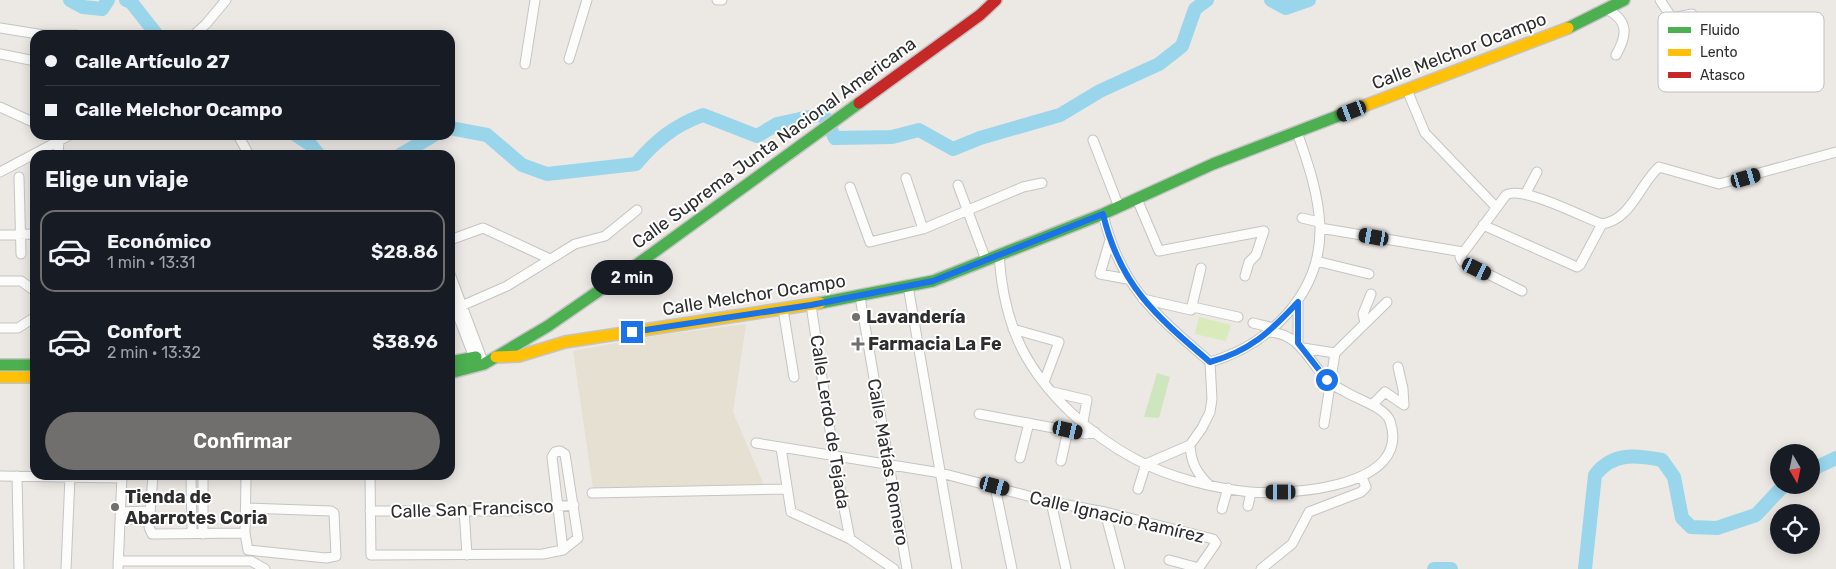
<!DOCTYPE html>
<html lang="es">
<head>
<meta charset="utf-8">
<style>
	:root { --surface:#171b24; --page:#20242c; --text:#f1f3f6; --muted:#9ea1a6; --line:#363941; --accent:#706f6e }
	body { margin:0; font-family:Rubik,sans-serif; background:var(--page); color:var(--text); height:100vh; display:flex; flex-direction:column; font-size:19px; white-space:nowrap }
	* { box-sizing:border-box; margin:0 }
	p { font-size:16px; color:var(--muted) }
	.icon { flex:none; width:28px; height:28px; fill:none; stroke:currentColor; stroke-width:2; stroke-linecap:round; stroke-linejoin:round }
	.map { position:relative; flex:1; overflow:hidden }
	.drawer { position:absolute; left:30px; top:150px; width:425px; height:330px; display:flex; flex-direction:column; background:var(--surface); border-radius:15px; box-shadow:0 2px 12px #0003 }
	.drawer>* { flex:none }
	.top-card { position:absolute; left:30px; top:30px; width:425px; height:110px; border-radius:15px; box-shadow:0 2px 12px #0003; display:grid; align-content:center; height:110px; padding:0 15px; background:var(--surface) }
	.needle { width:32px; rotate:171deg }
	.controls { position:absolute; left:1770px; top:444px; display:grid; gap:10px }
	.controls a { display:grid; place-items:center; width:50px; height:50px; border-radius:50%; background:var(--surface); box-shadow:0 2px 12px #0003; font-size:25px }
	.end { position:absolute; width:22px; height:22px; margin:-11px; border:6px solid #1a73e8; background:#fff; box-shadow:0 0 0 2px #fff }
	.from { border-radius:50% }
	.bubble { position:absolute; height:35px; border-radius:18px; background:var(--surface); box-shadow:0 2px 12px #0003; font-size:16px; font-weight:600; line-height:35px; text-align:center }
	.car { position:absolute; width:15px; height:30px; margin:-15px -8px; border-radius:6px; box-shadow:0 0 4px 1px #0007; background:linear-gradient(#222 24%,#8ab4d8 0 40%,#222 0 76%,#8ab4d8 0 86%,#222 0) }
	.top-card b { display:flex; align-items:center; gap:18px; height:48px; font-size:19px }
	.top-card b+b { border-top:1px solid var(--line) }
	.top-card i { width:12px; height:12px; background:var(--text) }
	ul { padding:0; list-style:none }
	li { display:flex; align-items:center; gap:15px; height:82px; margin:0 10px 8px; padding:0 5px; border:2px solid transparent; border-radius:15px }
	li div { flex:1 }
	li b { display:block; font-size:19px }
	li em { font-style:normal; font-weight:600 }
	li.on { border-color:var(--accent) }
	li>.icon { width:45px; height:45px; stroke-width:1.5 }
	h2 { padding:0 15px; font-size:22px; line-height:60px }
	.button { display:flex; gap:10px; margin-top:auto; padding:10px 15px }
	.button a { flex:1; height:58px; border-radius:30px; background:var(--accent); color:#fff; font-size:20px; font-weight:600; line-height:58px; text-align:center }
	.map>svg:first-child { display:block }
</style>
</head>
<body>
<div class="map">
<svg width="1836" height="569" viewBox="0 0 1836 569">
	<rect width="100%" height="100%" fill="#ece8e4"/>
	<path fill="#e6e0d3" d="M746,324L733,412L764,485L593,488L573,351L660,335Z"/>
	<path fill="#cee6be" d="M1157,373L1170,377L1159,418L1144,417Z"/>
	<path fill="#d9eabb" d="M1199,317L1231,325L1226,341L1195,334Z"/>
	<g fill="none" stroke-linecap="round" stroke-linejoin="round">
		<path stroke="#99d6ec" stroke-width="14" d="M70,0L83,7L102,9L108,0
			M126,0L131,2L157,35
			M1271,0L1286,8L1309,0
			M450,128L487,135L522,165L547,174L636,164C655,141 675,125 703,115L757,136L777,124L823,114L835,138L892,137L919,130L953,149L980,138L1060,115L1100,91L1159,64L1182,46L1195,9L1207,0
			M296,135L311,145L319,155
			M400,155L434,135
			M1811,470L1836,458
			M1434,569H1451
			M1585,569L1595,475C1613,452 1635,455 1662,460L1674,477L1682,518L1691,527L1717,528L1756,515L1784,485"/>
		<defs>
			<path id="street" d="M717,0H722
				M1660,0L1672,18L1692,14
				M1608,10C1629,21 1627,36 1616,55
				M0,28L44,35H77
				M194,35L206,24L226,0
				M0,54L35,61
				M569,59L587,0
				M525,64L535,0
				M1407,90L1425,133L1496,207
				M0,107L35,123
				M238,135L249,155
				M1093,140L1119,207
				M58,155L59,140
				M0,172L70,135
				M19,177L21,254
				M906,178L923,229
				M958,185L986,260
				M850,187L870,242L923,229L1023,187L1042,183
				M1526,193L1537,172
				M1137,199L1159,251L1264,231L1256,255L1249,262L1245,276
				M1103,214C1120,287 1156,315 1210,362L1212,399L1210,412L1202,428L1190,445L1146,464
				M1302,218L1319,222
				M1483,225L1577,267L1580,265L1602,224C1631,220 1639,185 1659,167L1719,184L1836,152
				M1320,228L1463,252
				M0,235L35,234
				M450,240L483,228L550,259
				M1110,240L1100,274L1127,279
				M999,254C1001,287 1007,319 1022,349C1045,394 1090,435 1135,459C1168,477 1212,488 1250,492C1290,495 1413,488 1390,421C1385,407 1356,399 1344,391C1338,388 1332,385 1328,381C1308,361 1301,334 1269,332
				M1316,261L1369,274
				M450,274L484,364
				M0,281H21L35,291
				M908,286L957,569
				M1522,291L1462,261L1460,257L1506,195C1522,185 1583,217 1602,224
				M450,295L475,360
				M860,297L907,569
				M1143,299L1191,310L1201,268
				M811,305L834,457L850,539
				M1193,307L1238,317
				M783,309L794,377
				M450,311L507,286L575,244L605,236L637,210
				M1253,323L1274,328
				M1365,323L1363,314L1371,294
				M0,328H18L35,317
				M1013,329L1059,342L1044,382
				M1298,343V302
				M1303,348L1335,353
				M1210,362C1269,345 1321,294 1320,228C1319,195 1308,163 1297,132
				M1398,367L1403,389L1404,405
				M1053,392L1087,400L1083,422
				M1372,405L1385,392L1404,405
				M979,414L1086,434L1095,432
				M1324,424L1335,353L1387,302
				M756,443L941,473L1051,502L1105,512L1213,539L1216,543L1198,569
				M1190,445C1191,462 1196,472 1208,484
				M781,448L791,512L850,539L894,569
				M1020,458L1029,423
				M1061,461L1068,430
				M153,475L149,527L152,534L245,533
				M191,475L192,533
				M203,475V534
				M242,475L246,478L245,533L248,550L326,558L336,556L334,513L331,511L246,508
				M370,475L371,555L543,554L563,550L578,538L565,454L560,451L555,452L552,457L563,550
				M0,476L122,478
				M17,476L19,569
				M995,487L1012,569
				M1138,489L1146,464
				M592,493L786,489
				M1051,502L1066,569
				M1248,506L1251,492
				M1222,509L1228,488
				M464,510L467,555
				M370,511H509L574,505
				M120,512L149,511
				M1105,512L1120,569
				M120,520L149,519
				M1169,560L1199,568
				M118,561H251L265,569
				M66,569L70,477
				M118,569L122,475
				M1261,569L1292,544L1309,512L1361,492L1366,487L1362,477"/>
			<path id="fast" d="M1568,28L1624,0
				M820,303L933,281L1103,214L1213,164L1343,114
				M450,362L476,357
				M0,365H35
				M450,373L484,364L548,326L639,263L859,103"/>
			<path id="slow" d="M1343,114L1568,28
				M496,357L519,356L565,342L820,303
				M0,377H35"/>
			<path id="jam" d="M859,103L980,15L996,0"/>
		</defs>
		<use href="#street" stroke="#c5c4c5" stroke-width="11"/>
		<use href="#fast" stroke="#c5c4c5" stroke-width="14"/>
		<use href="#slow" stroke="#c5c4c5" stroke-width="14"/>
		<use href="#jam" stroke="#c5c4c5" stroke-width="14"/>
		<use href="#street" stroke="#fcfcfb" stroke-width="9"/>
		<use href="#fast" stroke="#4caf50" stroke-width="11"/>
		<use href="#slow" stroke="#ffc107" stroke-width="11"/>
		<use href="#jam" stroke="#c62828" stroke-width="11"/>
	</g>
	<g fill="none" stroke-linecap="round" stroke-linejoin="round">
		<path stroke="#1a73e8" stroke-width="6" d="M632,332L811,305L933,281L1103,214C1120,286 1156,316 1210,362C1250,351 1270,332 1298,302V343L1327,380"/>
	</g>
	<g fill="#706f6e" stroke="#fff" stroke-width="2">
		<circle cx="856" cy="317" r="5"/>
		<path d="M855.5 336.5h5v5h5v5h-5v5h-5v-5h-5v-5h5z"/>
		<circle cx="115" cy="507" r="5"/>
	</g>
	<g text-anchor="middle" stroke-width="4" stroke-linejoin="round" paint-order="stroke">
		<g font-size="18" fill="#2e2e2e" stroke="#fff">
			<text transform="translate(1459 51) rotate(-21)" y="6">Calle Melchor Ocampo</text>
			<text transform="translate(774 143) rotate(-36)" y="6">Calle Suprema Junta Nacional Americana</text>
			<text transform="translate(754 295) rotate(-9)" y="6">Calle Melchor Ocampo</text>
			<text transform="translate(830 422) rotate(81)" y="6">Calle Lerdo de Tejada</text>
			<text transform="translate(888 462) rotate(80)" y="6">Calle Matías Romero</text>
			<text transform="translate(472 509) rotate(-2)" y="6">Calle San Francisco</text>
			<text transform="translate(1117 517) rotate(13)" y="6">Calle Ignacio Ramírez</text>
		</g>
		<g font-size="18" font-weight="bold" fill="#2e2e2e" stroke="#fff" text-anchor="start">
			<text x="866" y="323">Lavandería</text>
			<text x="868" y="350">Farmacia La Fe</text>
			<text x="125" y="503">Tienda de<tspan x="125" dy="21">Abarrotes Coria</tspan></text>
		</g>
	</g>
	<rect x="1658" y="12" width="166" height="80" rx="8" fill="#fff" stroke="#c0c0c0" stroke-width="1"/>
	<rect x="1668" y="27" width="23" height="6" fill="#4caf50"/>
	<rect x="1668" y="49" width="23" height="7" fill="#ffc107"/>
	<rect x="1668" y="72" width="23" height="6" fill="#c62828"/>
	<g font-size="14" fill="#2e2e2e">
		<text x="1700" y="35">Fluido</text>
		<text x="1700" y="57">Lento</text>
		<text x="1700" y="80">Atasco</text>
	</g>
</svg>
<div class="controls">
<a><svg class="needle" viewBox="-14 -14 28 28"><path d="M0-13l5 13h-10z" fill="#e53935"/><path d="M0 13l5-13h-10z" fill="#9ea1a6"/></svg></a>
<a><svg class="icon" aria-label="locate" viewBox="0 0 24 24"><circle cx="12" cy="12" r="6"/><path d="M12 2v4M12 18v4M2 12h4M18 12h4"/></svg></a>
</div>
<i class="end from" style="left:1327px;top:380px"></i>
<i class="end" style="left:632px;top:332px"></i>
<div class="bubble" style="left:591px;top:260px;width:82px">2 min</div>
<i class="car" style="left:1352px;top:111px;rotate:249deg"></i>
<i class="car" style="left:1746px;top:178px;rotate:74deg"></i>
<i class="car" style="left:1374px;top:237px;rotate:280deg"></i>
<i class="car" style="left:1477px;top:269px;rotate:116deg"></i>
<i class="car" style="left:1068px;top:430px;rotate:103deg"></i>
<i class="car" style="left:995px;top:486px;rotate:105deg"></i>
<i class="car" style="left:1281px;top:492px;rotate:270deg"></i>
<div class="top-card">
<b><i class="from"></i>Calle Artículo 27</b>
<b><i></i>Calle Melchor Ocampo</b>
</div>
<section class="drawer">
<h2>Elige un viaje</h2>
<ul>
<li class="on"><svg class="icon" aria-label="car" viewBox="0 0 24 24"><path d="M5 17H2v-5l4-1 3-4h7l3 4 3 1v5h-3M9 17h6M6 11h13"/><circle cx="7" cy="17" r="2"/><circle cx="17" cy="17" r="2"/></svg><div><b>Económico</b><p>1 min · 13:31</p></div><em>$28.86</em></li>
<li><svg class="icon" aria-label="car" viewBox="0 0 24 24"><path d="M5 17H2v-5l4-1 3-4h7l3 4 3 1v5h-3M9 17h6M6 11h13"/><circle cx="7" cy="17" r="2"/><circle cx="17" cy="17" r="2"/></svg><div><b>Confort</b><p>2 min · 13:32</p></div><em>$38.96</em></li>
</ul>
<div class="button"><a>Confirmar</a></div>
</section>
</div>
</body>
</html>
